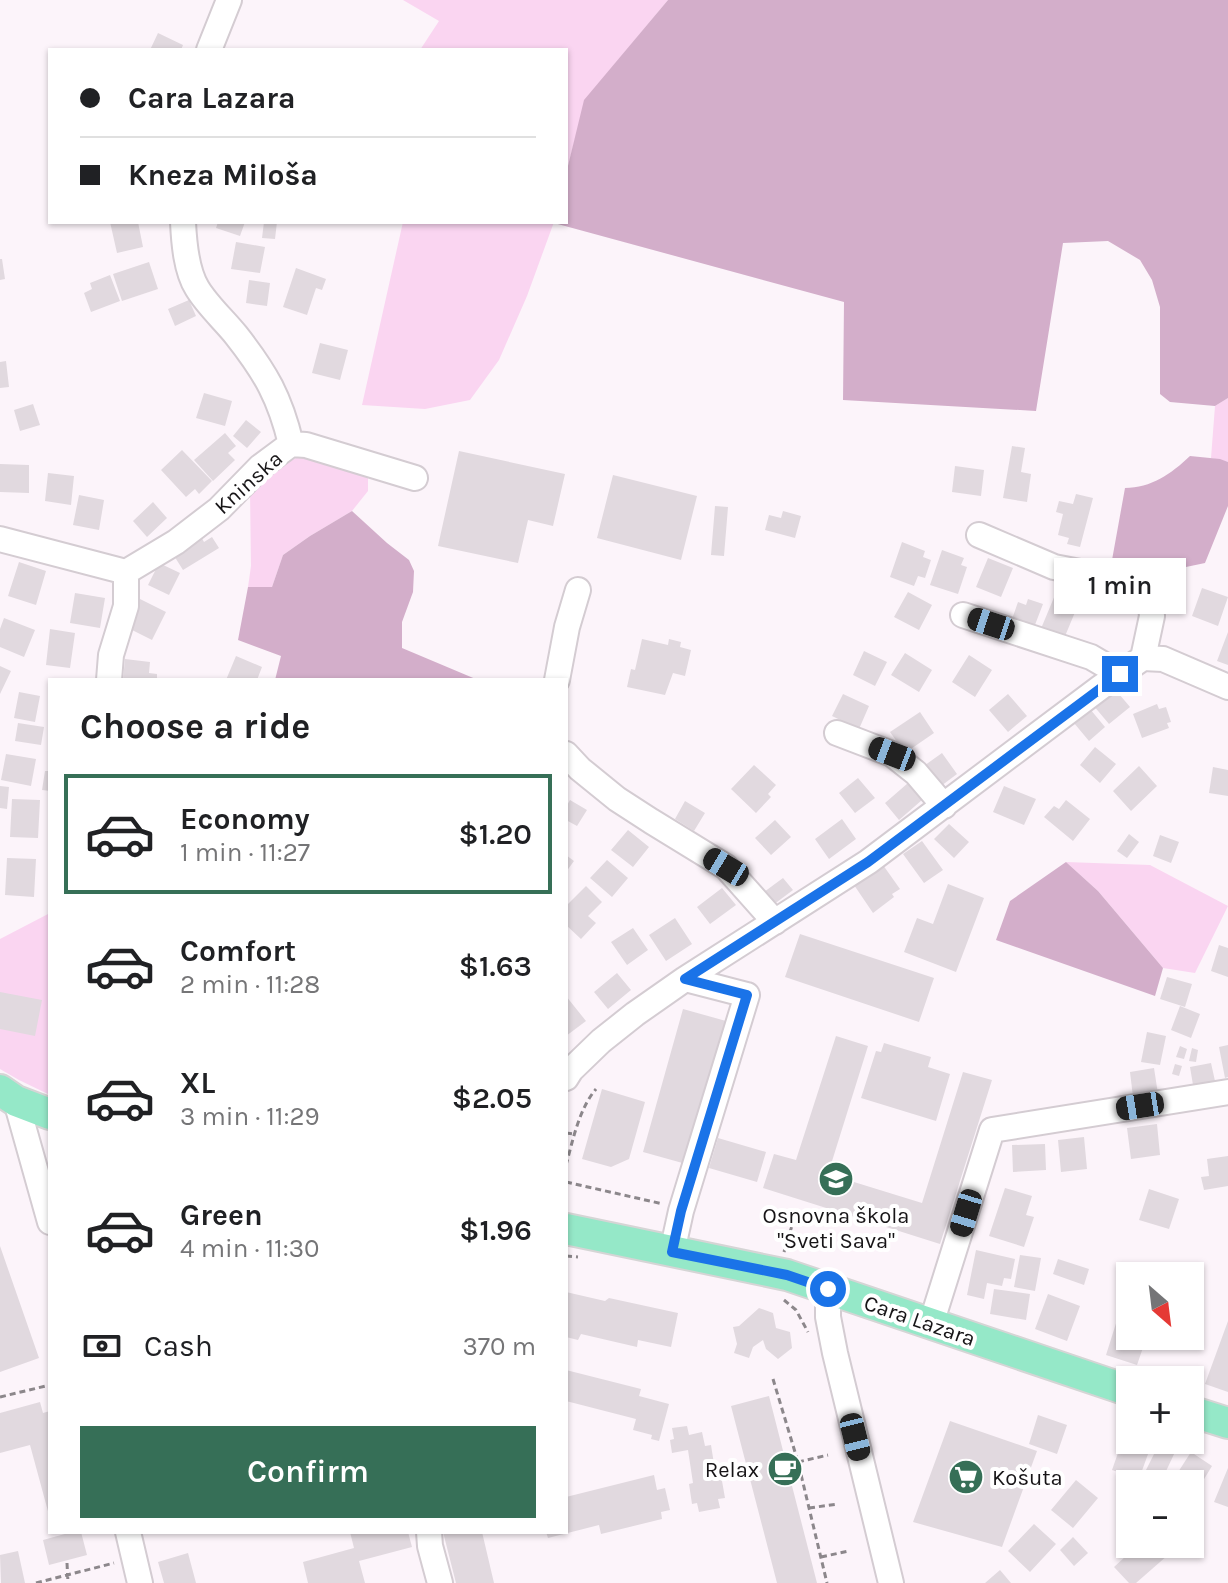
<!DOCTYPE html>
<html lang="en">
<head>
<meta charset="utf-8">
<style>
	:root { --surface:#fff; --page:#f6f6f6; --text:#202124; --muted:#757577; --line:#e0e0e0; --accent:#366f57 }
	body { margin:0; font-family:Karla,sans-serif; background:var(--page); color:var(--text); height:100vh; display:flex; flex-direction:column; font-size:30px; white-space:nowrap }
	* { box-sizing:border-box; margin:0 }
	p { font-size:26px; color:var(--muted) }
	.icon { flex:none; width:44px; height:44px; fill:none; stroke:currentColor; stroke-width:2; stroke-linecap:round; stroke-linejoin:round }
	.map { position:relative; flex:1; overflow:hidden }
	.panel { position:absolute; left:48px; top:678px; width:520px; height:856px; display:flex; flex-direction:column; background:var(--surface); border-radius:0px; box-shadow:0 2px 6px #0004 }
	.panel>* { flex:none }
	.guide { position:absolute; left:48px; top:48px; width:520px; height:176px; border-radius:0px; box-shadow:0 2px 6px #0004; display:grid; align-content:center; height:176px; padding:0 32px; background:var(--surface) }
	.needle { width:52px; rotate:152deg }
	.tools { position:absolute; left:1116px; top:1262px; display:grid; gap:16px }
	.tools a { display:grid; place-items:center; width:88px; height:88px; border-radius:0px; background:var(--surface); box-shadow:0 2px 6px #0004; font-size:40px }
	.end { position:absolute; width:36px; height:36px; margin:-18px; border:10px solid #1a73e8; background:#fff; box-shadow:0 0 0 4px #fff }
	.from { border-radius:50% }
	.bubble { position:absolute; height:56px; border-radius:0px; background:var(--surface); box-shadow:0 2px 6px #0004; font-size:26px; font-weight:600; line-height:56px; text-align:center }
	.car { position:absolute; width:24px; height:48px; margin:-24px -12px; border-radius:10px; box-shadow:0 0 6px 2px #0007; background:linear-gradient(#222 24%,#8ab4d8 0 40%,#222 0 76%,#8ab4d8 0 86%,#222 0) }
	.guide b { display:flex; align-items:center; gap:28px; height:76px; font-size:30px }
	.guide b+b { border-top:2px solid var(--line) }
	.guide i { width:20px; height:20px; background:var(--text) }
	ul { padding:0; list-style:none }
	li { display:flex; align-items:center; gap:24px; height:120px; margin:0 16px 12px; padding:0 16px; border:4px solid transparent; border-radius:0px }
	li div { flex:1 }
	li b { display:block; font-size:30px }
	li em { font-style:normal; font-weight:600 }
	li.selected { border-color:var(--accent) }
	li>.icon { width:72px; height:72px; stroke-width:1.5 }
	h2 { padding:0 32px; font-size:36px; line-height:96px }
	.pay { display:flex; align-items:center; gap:20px; height:88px; padding:0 32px; font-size:30px }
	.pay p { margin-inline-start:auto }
	.cta { display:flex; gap:16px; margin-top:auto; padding:16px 32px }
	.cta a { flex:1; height:92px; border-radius:0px; background:var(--accent); color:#fff; font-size:32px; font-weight:600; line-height:92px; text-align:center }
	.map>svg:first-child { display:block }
</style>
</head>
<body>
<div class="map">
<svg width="1228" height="1583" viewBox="0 0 1228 1583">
	<rect width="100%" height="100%" fill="#fcf4fa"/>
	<path fill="#fad5f1" d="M403,0H668L585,100L566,174V50H420L439,21Z
		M403,222H554L527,296L499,360L470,400L425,409L362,405Z
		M1228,398V462L1211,458L1215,406Z
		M304,454L356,469L368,477V491L352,511L310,536L283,555L272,587H248L251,566L250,491L280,466Z
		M1066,862L1150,865L1228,906L1195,973L1163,968L1098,891Z
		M50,913V1095L19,1080L0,1069V939Z"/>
	<path fill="#d3aeca" d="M668,0H1228V398L1215,406L1170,402L1160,394V307L1152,280L1140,260L1108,241L1063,243L1036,411L843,400L844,302L554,223L566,222V174L584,100Z
		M1190,456L1220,459L1228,462V506L1205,563L1167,571L1112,560L1125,488C1151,488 1171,474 1190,456Z
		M352,511L387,543L409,560L414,571L413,592L402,622V648L478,680H275L281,656L238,640L248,587H272L283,555L310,536Z
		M1066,862L1098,891L1163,968L1155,996L996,940L1010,901Z"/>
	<path fill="#e1d9df" d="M158,33L183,45L181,50H150Z
		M110,222H138L143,247L117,253Z
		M218,222H245L240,236L216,228Z
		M264,222H277L275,239L262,238Z
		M236,242L265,247L260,273L231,269Z
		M0,259H2L5,279L0,280Z
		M149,262L158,289L122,301L113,274Z
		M296,268L326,279L322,290L316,288L307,315L283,307Z
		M110,275L120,301L91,312L84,293L92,289L90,283Z
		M249,280L270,283L267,306L246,303Z
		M189,300L196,316L175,326L168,309Z
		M320,343L348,350L340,380L312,373Z
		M6,361L9,387L0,388V362Z
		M204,393L232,401L225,426L196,418Z
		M33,404L40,425L20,431L14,410Z
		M246,420L261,432L247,448L233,436Z
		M225,433L236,446L228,453L235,460L213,481L194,460Z
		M1012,446L1025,448L1021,472L1031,474L1027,502L1003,498Z
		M182,450L212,481L199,494L195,489L186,497L161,470Z
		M459,451L565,474L553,526L528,520L518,563L438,546Z
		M0,464L29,465V493L0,492Z
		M955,466L984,470L981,496L952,492Z
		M48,473L74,476L71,505L45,501Z
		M613,475L697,496L681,560L597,538Z
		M1076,494L1093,498L1080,547L1067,544L1069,538L1058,535L1063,514L1056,512L1059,501L1073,504Z
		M79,495L104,500L99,530L73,525Z
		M153,502L167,518L147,537L133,521Z
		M715,506L728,507L724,556L711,555Z
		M783,511L801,516L795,538L765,530L769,515L781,518Z
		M199,533L204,542L212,537L219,548L183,570L171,551Z
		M902,542L925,551L923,557L931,560L925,578L918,576L914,586L890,577Z
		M942,550L964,558L961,565L967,567L958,594L930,585Z
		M988,558L1013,568L1001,597L976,587Z
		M19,562L46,571L36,605L8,596Z
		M159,563L180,573L169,595L148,585Z
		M1202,588L1228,597L1218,626L1192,616Z
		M908,592L932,605L919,630L894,617Z
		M75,593L105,598L100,628L70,623Z
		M1055,595L1078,605L1063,641L1040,631Z
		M140,599L166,612L152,640L126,627Z
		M1028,599L1043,604L1033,630L1011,622L1018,602L1026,605Z
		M4,618L35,630L24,657L0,647V629Z
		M50,629L75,633L70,668L46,665Z
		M1228,632V665L1217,661Z
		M642,639L668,645L669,639L681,642L680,647L691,650L685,676L673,673L665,695L627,687L631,669L635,670Z
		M864,651L887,662L875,686L853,675Z
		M905,653L932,670L919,692L891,675Z
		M969,655L992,670L975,697L952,682Z
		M236,656L262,667L257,680H226Z
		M125,659L150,662L149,673L157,674V680H123Z
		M0,666L11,671L0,694Z
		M1114,688L1130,707L1109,724L1093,705Z
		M19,692L40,696L35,722L14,718Z
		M843,694L869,706L859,729L832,716Z
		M1008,694L1027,716L1008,732L989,710Z
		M1157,704L1159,709L1166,707L1171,722L1167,723L1169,728L1142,738L1133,714Z
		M1090,709L1105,727L1089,741L1074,723Z
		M920,712L934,733L905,753L890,732Z
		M18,723L44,727L41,745L15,741Z
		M1095,747L1116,764L1100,783L1080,765Z
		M942,753L957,774L937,789L921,768Z
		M6,754L36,759L31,786L1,780Z
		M754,765L776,785L768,794L771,797L756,813L731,789Z
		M1139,766L1157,786L1131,811L1113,791Z
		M1213,767L1228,770V796L1209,793Z
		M45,771H50V791L42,790Z
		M858,778L875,798L855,813L839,793Z
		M908,783L922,800L899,820L885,803Z
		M0,786L9,787L7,809L0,808Z
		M1004,786L1036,799L1024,825L993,812Z
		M12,799L40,800L38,838L10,837Z
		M570,800L587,810L577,826L566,820V807Z
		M1066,800L1090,819L1073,841L1044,817L1054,806L1059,809Z
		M685,801L705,813L694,831L675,819Z
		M842,819L856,839L829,859L815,839Z
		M775,820L791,837L771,855L755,838Z
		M949,824L969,842L954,858L934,839Z
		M628,830L649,847L633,867L611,850Z
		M1129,834L1139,842L1127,858L1117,851Z
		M1160,835L1179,842L1171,863L1153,856Z
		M922,841L943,870L924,883L903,854Z
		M566,855L574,861L566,872Z
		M7,858L36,859L34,897L5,895Z
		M607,860L628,878L612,897L590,878Z
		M883,865L900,889L892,894L894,897L873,913L854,885Z
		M783,878L793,890L769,908L760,895Z
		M948,884L984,898L956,972L904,952L917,918L933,924Z
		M586,886L602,902L588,916L596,923L581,939L566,925V906Z
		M722,888L736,905L710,924L697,907Z
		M675,918L692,944L666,961L649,935Z
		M633,928L648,950L627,965L611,942Z
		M800,934L934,978L919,1022L785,977Z
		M1219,945L1228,948V977L1211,971Z
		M617,973L631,990L608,1009L594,992Z
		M1167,977L1192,984L1185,1007L1160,999Z
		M0,992L42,1000L35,1036L0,1029Z
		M566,996L586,1021L566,1036Z
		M1180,1006L1200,1014L1191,1038L1171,1030Z
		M683,1009L726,1021L686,1164L643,1152Z
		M1147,1032L1166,1036L1160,1065L1141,1062Z
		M836,1036L868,1046L828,1174L922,1203L963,1072L992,1080L940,1244L763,1188L774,1154L796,1160Z
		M884,1043L931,1057L928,1067L950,1074L936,1121L861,1098L876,1051L881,1052Z
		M1228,1045V1077L1225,1078L1219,1047Z
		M1180,1046L1187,1049L1184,1059L1176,1057Z
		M1192,1048L1198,1050L1196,1062L1189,1061Z
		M1211,1063L1215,1081L1193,1085L1190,1067Z
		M1175,1064L1182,1066L1179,1076L1172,1074Z
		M1154,1068L1158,1094L1133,1097L1130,1072Z
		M602,1089L645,1102L629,1159L611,1167L582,1159Z
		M1157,1124L1160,1155L1131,1159L1127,1128Z
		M1084,1137L1087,1169L1061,1172L1058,1140Z
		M718,1138L766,1152L757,1182L709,1168Z
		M1045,1144L1046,1170L1013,1172L1012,1145Z
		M1228,1156V1186L1204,1190L1201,1177L1209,1176L1207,1159Z
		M1005,1188L1032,1196L1026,1215L1034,1217L1024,1247L989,1236Z
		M1149,1189L1179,1199L1169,1229L1139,1220Z
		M0,1246L39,1358L0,1372Z
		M976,1250L1015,1259L1011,1279L1004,1278L1002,1286L987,1283L984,1299L967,1295Z
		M1020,1255L1041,1258L1035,1291L1014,1287Z
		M1058,1259L1089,1269L1084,1285L1053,1274Z
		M1138,1262L1160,1271L1158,1276H1132Z
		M1130,1282V1302L1123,1299Z
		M994,1289L1030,1294L1026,1320L990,1314Z
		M566,1292L605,1301L609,1298L678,1313L671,1347L638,1340L637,1347L581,1334L578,1340L566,1337Z
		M1048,1294L1080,1306L1067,1341L1035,1329Z
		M759,1308L773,1313L776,1328L790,1332L792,1348L778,1359L766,1349L763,1340L753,1347L749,1358L734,1353L737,1344L733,1327L739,1326Z
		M1118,1317L1130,1321V1336H1147L1137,1365L1106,1355Z
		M1228,1321V1392L1205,1384Z
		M566,1370L641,1389L639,1396L669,1404L659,1441L651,1439L652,1435L633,1430L636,1419L566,1401Z
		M769,1396L791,1482L817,1583H777L731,1406Z
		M40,1402L43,1413L50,1411L49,1515L30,1445L0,1453V1413Z
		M1038,1415L1067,1425L1057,1454L1029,1444Z
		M950,1421L1037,1451L1002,1547L913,1522Z
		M687,1426L689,1435L702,1432L705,1446L711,1445L714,1464H719L725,1498L718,1499L720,1508L699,1512L697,1503L692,1504L689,1484L693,1483L688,1450L672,1453L670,1440L674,1439L672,1428Z
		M1125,1433L1130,1435V1440H1143L1152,1443L1139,1479L1112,1470Z
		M1159,1444L1175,1452L1160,1484H1150L1141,1480Z
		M1191,1452L1212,1466L1195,1494L1190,1491V1484H1179L1173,1480Z
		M1228,1468V1507L1214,1502Z
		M654,1475L657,1490L665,1488L670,1510L661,1512L662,1519L601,1534L599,1525L548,1538L546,1532H566V1505H568L566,1497Z
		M1076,1480L1098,1498L1073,1528L1051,1510Z
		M1034,1524L1056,1544L1030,1572L1008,1551Z
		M72,1532H81L87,1555L49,1565L43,1540Z
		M350,1532H408L412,1547L359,1561L365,1583H308L303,1562L354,1548Z
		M443,1532H482L494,1583H456Z
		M1073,1537L1088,1553L1074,1566L1060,1550Z
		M1139,1544H1158L1168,1555L1136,1583H1129L1114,1567Z
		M18,1551L25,1583H1L0,1555Z
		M188,1553L196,1583H164L158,1562Z
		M1000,1570L1011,1583H985Z"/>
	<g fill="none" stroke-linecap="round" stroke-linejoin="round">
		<defs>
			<path id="minor" d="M209,50L229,0
				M291,444L306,445L415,478
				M979,535L1054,567L1137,583L1150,597L1152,616L1143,658
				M0,539L126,572
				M963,615L1091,657L1120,674
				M109,680L111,655L126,606V572L176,542L219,509L260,467L291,444C280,398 266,373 236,335C224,320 207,305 197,288C186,270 184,243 183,222
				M557,680L567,627L578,590
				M837,733L892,754L916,773L944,806
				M566,754L580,769L617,799L651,821L726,867L775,922
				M566,1078L571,1070L601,1041L635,1014L685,979L868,862L1101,687L1143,658L1163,659L1228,687
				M16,1101L50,1222
				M672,1252L681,1211L747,995L685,979
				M828,1289V1317L835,1353L891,1583
				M931,1324L992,1130L1228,1092
				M128,1532L140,1583
				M429,1532L430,1546L440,1583"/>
			<path id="major" d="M0,1090L16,1101L50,1114
				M566,1229L787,1275L1130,1391
				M1190,1411L1228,1423"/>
		</defs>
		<use href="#minor" stroke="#d4ccd2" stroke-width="28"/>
		<use href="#major" stroke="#d5d5d5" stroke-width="34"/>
		<path stroke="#8c878b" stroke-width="3" stroke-dasharray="6 4" stroke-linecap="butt" d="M566,1133L575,1134
			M566,1165C573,1140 579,1109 596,1089
			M566,1182L663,1204
			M784,1252L797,1209
			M566,1256L578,1257
			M784,1300L796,1310L808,1332
			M773,1379L798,1462L827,1583
			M0,1397L50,1385
			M798,1462L828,1455
			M809,1508L838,1504
			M821,1557L849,1551
			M67,1563L68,1583
			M36,1583L114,1563"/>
		<use href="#minor" stroke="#fff" stroke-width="24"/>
		<use href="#major" stroke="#95e8c8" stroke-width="30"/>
	</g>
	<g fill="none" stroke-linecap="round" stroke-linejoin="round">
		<path stroke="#1a73e8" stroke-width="10" d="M828,1289L787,1275L672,1252L681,1211L747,995L685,979L868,862L1120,674"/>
	</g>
	<defs>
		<symbol id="school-disc" viewBox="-11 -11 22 22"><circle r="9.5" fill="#366f57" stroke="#fff"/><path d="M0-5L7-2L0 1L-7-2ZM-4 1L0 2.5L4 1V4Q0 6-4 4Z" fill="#fff"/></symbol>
		<symbol id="cafe-disc" viewBox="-11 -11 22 22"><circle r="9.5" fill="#366f57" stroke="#fff"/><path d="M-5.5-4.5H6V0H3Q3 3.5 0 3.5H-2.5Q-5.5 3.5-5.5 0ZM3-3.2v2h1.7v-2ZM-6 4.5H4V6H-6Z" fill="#fff"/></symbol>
		<symbol id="supermarket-disc" viewBox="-11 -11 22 22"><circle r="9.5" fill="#366f57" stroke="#fff"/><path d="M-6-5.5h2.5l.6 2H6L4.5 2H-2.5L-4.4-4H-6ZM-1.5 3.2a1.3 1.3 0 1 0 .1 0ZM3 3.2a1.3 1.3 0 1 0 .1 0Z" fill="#fff"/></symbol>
	</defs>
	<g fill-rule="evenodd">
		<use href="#school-disc" x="816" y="1159" width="40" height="40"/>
		<use href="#cafe-disc" x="765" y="1449" width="40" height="40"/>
		<use href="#supermarket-disc" x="946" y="1457" width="40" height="40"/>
	</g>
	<g text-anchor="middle" stroke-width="8" stroke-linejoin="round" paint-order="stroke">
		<g font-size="22" fill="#171517" stroke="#fff">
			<text transform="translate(248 482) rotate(-42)" y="8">Kninska</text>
			<text transform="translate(920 1320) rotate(19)" y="8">Cara Lazara</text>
		</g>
		<g font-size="22" fill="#171517" stroke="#fff">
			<text x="836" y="1223">Osnovna škola<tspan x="836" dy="25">"Sveti Sava"</tspan></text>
			<text x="759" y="1477" text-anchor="end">Relax</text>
			<text x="992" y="1485" text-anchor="start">Košuta</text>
		</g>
	</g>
</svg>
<div class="tools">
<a><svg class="needle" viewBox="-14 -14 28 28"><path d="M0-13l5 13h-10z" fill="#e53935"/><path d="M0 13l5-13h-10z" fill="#757577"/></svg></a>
<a>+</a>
<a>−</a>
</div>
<i class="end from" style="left:828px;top:1289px"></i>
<i class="end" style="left:1120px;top:674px"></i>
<div class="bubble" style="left:1054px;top:558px;width:132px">1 min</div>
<i class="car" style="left:991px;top:624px;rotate:288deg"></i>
<i class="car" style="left:892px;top:754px;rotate:291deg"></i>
<i class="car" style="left:726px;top:867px;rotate:301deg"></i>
<i class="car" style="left:1140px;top:1106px;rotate:261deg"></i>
<i class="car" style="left:966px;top:1213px;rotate:197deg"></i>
<i class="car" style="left:855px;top:1437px;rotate:166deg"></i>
<div class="guide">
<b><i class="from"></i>Cara Lazara</b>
<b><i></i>Kneza Miloša</b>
</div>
<section class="panel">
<h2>Choose a ride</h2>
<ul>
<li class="selected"><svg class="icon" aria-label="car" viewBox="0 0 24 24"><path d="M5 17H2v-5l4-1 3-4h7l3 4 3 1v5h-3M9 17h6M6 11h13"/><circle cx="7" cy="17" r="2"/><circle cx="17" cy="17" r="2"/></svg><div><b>Economy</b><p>1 min · 11:27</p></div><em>$1.20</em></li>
<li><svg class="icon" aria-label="car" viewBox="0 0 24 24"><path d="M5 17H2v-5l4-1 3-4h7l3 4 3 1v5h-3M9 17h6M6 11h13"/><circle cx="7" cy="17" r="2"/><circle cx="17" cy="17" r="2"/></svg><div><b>Comfort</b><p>2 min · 11:28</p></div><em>$1.63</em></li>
<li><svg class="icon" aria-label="car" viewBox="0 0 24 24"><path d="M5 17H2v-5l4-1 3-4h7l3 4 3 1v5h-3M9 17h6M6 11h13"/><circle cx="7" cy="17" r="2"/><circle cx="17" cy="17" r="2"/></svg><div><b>XL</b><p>3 min · 11:29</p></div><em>$2.05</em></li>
<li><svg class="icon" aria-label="car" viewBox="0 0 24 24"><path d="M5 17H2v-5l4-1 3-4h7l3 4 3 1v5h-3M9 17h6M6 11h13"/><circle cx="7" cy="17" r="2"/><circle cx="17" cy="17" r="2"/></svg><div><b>Green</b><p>4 min · 11:30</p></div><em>$1.96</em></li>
</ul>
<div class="pay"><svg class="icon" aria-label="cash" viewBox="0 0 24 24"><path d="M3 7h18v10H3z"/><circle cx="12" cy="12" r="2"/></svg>Cash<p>370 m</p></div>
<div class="cta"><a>Confirm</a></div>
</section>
</div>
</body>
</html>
